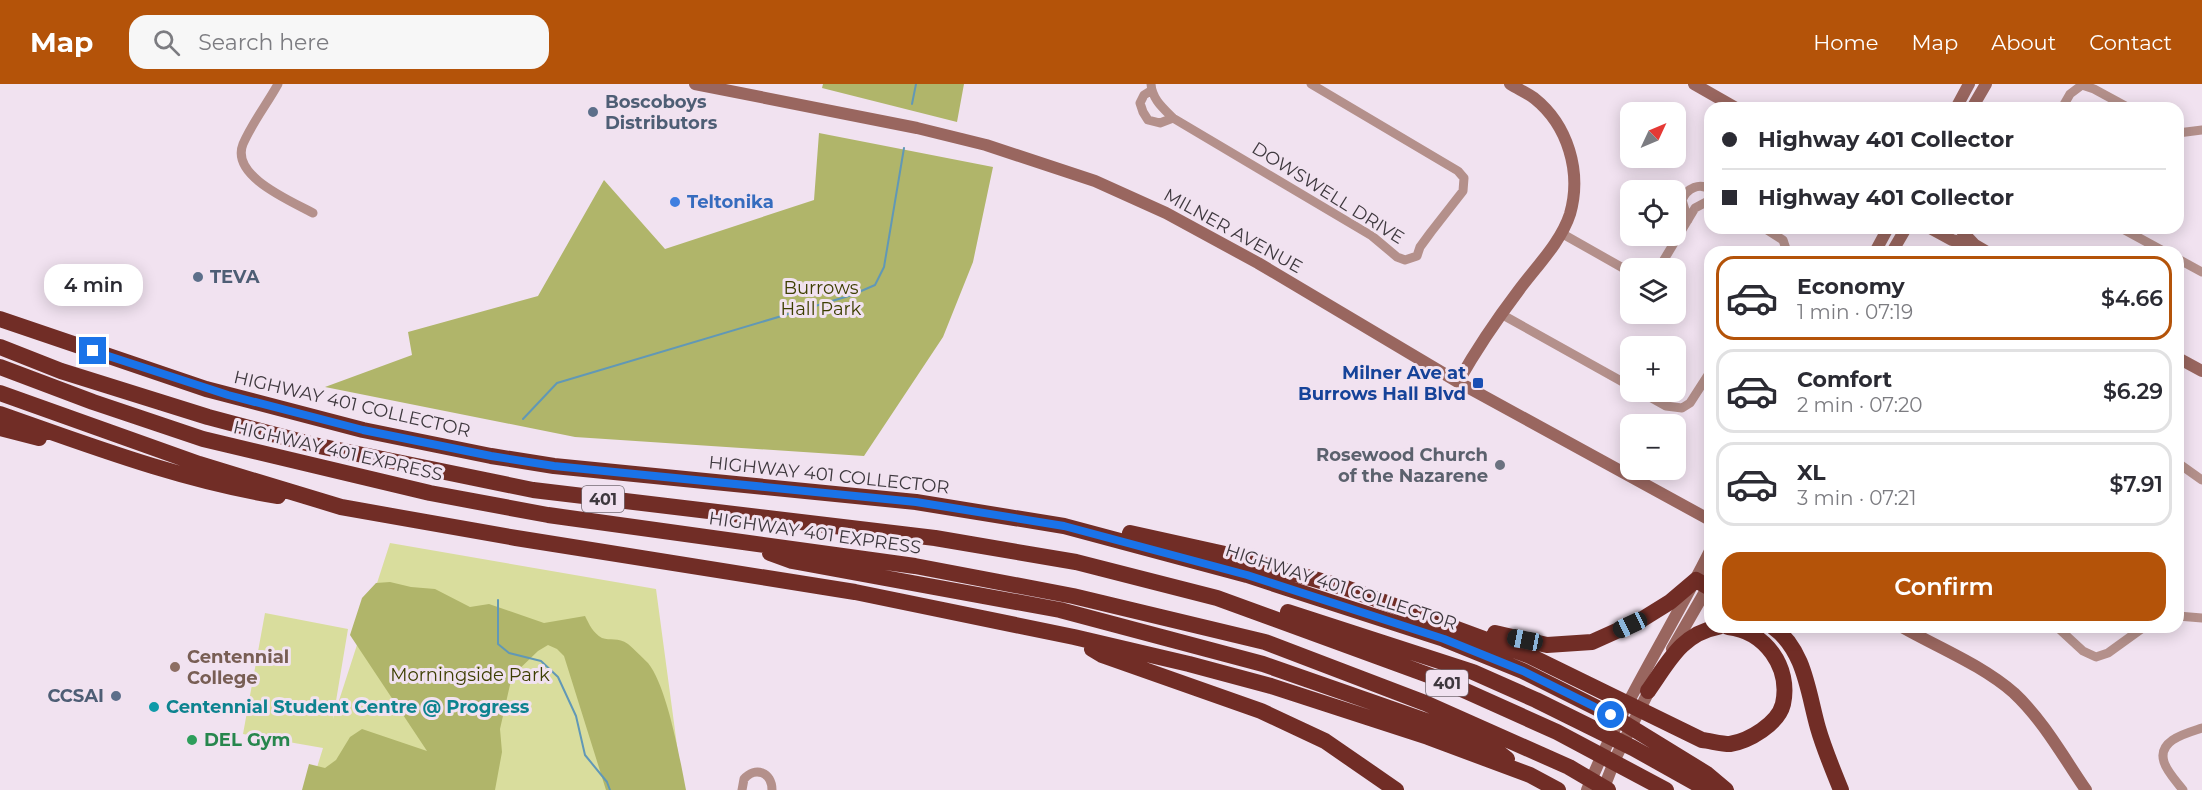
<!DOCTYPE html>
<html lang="en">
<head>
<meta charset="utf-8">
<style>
	:root { --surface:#fff; --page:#f7f7f7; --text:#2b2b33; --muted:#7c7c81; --line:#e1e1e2; --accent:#b45309 }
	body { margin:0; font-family:Montserrat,sans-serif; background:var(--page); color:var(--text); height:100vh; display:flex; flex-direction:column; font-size:22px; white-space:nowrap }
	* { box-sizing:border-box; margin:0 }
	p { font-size:20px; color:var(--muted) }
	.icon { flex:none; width:33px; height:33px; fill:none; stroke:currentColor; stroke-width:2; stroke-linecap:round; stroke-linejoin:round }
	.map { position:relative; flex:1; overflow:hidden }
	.details { position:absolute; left:1704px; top:162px; width:480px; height:387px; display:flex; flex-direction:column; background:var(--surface); border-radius:18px; box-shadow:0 3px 15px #0003 }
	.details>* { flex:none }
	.hud { position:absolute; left:1704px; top:18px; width:480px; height:132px; border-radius:18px; box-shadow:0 3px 15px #0003; display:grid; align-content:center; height:132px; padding:0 18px; background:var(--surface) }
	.needle { width:39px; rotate:46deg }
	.controls { position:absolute; left:1620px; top:18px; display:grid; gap:12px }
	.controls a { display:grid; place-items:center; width:66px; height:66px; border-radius:12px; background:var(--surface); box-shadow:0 3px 15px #0003; font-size:30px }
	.end { position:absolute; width:27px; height:27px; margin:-14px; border:8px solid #1a73e8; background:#fff; box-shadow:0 0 0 3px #fff }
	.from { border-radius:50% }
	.bubble { position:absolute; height:42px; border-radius:18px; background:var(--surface); box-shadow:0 3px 15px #0003; font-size:20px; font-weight:600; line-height:42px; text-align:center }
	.car { position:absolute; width:18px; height:36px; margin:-18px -9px; border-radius:8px; box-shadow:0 0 4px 2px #0007; background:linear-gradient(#222 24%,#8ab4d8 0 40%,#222 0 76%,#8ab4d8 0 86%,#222 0) }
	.hud b { display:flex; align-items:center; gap:21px; height:57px; font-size:22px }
	.hud b+b { border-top:2px solid var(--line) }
	.hud i { width:15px; height:15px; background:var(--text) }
	ul { padding:10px 0 0; list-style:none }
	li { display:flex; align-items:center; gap:18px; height:84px; margin:0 12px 9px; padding:0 6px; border:3px solid var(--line); border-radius:18px }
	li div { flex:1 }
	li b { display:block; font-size:22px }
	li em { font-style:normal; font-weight:600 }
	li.on { border-color:var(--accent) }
	li>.icon { width:54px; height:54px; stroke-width:1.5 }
	.action { display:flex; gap:12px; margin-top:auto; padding:12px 18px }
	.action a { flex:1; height:69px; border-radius:18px; background:var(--accent); color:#fff; font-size:24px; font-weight:600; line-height:69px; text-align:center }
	header { display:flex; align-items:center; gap:36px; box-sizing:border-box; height:84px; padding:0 30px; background:var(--accent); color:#fff }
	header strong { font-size:28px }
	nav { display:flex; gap:33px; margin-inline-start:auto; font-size:21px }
	.search { width:420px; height:54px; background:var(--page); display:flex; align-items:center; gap:15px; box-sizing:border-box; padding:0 21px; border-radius:18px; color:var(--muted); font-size:22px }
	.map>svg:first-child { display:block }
</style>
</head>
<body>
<header>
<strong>Map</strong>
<div class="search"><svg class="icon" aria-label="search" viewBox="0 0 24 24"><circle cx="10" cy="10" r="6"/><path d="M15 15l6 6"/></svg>Search here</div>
<nav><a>Home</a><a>Map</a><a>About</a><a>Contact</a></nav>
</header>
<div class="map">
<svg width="2202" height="706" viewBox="0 0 2202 706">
	<rect width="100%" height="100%" fill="#f1e2f0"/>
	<path fill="#d9dd9d" d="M390,459L656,505L683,706H310L323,664L243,650L265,529L348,545L333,635Z"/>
	<path fill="#b0b56a" d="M823,0H964L957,38L822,4Z
		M819,49L993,83L973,178L943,253L864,372L575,353L325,303L412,271L408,248L538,212L604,96L665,165L814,116Z
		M390,498L411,503L435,505L470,523L489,520L544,539L585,532C589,540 593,549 602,554C610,557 618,553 628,560C634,565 642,573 648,579C667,602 680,675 686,706H606L564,572L557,565L548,561L538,567L512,592L500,645L502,668L495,706H302L309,680L325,684L336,676L350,653L362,645L427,667L350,551L362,514L376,499Z"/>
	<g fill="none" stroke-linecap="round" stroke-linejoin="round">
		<path stroke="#6198b6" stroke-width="2" d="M912,20L916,0
			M523,335L557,299L852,211L875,201L884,183L904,64
			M498,516V560L509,569L541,577L558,593L576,632L585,671L607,698L610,706"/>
		<path stroke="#b4908b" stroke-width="9" d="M278,0C267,20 252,39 243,60C230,92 291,117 313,129
			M1151,0C1152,15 1163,24 1173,34L1372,152L1397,173L1405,176L1417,172L1420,163L1431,148L1463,107L1464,94L1458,87L1311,0
			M1152,6L1144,11L1140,19L1143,28L1148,36L1160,39L1173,34
			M2062,24L2070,10L2082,1L2094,5L2129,24
			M2178,49L2202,46
			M1688,136L1682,116C1687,104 1700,98 1710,106
			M1764,144L1783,156L1787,168
			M2121,144L2165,168
			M1561,149L1630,188
			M2178,175L2202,188
			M1659,184L1695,124L1710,116
			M1501,230L1630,302
			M1641,308L1666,322L1682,324L1690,319L1710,288
			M2178,379L2202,396
			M2178,532L2202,534
			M2057,543L2083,567L2096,573L2108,569L2144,543
			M742,706L744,695C755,682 772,688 772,706
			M2183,706C2177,698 2167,688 2164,678C2157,656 2187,649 2202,644"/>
		<path stroke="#99665f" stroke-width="12" d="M695,0L917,44L986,61L1095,97L1166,129L1258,179L1458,298L1710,436
			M1694,0L1736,24
			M1956,24L1969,0
			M1972,24L1986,0
			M1930,144L1952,156L1975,161L1987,168
			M1959,144L1975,161
			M1875,168L1888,144
			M1892,168L1906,144
			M2178,274L2202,287
			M1458,298C1476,266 1497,235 1519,206C1536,183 1561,158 1570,130C1582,88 1568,41 1534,14C1527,9 1518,5 1510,0
			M1902,543C1939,564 1982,581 2014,609C2043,636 2064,674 2086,706
			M1672,565L1710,499
			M1587,706C1621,622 1670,547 1710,467
			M1603,706L1616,673L1652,601"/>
		<path stroke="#712d26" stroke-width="16" d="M0,235L206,305L363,346L491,372L554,382L916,418L1064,442L1247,491L1444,555L1523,587L1611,631L1707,690L1726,706
			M0,263L61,287L208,333L314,361L533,406L935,454L1076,478L1217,514L1439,595L1557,648L1666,706
			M0,283L93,318L203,355L430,409L548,431L915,482L1073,512L1265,558L1425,619L1569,683L1608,706
			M0,309L199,380L341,423L516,454L855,508L1074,553L1189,580L1271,602L1428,653L1530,691L1558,706
			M0,330C91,362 183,397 278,412
			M0,344L39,354
			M1130,449L1225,470L1346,504L1530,572L1702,656C1711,657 1721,660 1730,660C1749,657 1778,640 1783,620C1791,583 1765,547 1728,543
			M770,469L792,477L1060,526L1263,580L1432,639L1498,668L1507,675
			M1288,528L1473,588L1536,616L1633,664L1708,706
			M1773,543C1805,566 1808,609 1818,644C1824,665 1833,686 1841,706
			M1495,549L1547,561L1592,558L1641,536L1670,518L1696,496L1710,504
			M1092,565L1102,571L1261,627L1325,657L1396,706
			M1648,607C1668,579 1681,550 1718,543"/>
	</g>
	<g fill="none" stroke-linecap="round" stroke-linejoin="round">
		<path stroke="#1a73e8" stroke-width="8" d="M93,267L228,311L363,346L491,372L554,382L916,418L1064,442L1247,491L1444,555L1523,587L1611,631"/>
	</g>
	<g fill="#5c6f8a" stroke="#f1e2f0" stroke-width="2">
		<circle cx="593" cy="28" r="6"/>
		<circle cx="198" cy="193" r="6"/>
		<circle cx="116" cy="612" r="6"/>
	</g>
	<circle fill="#3f7fe0" stroke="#f1e2f0" stroke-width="2" cx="675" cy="118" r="6"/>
	<rect fill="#1a4fb4" stroke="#f1e2f0" stroke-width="2" x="1472" y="293" width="12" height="12" rx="3"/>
	<circle fill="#6b7280" stroke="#f1e2f0" stroke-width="2" cx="1500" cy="381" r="6"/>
	<circle fill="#8d6e63" stroke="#f1e2f0" stroke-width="2" cx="175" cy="583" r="6"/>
	<circle fill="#0f9aa8" stroke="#f1e2f0" stroke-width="2" cx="154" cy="623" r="6"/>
	<circle fill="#2e9e5b" stroke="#f1e2f0" stroke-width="2" cx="192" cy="656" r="6"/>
	<g text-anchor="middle" stroke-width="6" stroke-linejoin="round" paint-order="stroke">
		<g fill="#f1e2f0" stroke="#746b73" stroke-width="1.5">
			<rect x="582" y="402" width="42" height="26" rx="4.5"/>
			<rect x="1426" y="586" width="42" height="26" rx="4.5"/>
		</g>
		<g font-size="16" font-weight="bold" fill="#3e383e">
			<text x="603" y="421">401</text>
			<text x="1447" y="605">401</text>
		</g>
		<g font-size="18" font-weight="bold" fill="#4e5e75" stroke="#f1e2f0" text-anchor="start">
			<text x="605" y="24">Boscoboys<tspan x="605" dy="21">Distributors</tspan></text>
			<text x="210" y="199">TEVA</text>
			<text x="104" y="618" text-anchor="end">CCSAI</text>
		</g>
		<g font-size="18" fill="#3e383e" stroke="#f1e2f0">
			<text transform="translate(1328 109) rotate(32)" y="6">DOWSWELL DRIVE</text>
			<text transform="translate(1233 147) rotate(29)" y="6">MILNER AVENUE</text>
			<text transform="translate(352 320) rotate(13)" y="6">HIGHWAY 401 COLLECTOR</text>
			<text transform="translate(338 367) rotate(13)" y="6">HIGHWAY 401 EXPRESS</text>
			<text transform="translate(829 391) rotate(6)" y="6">HIGHWAY 401 COLLECTOR</text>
			<text transform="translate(815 449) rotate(8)" y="6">HIGHWAY 401 EXPRESS</text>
			<text transform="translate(1341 503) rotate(18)" y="6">HIGHWAY 401 COLLECTOR</text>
		</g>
		<g font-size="18" font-weight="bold" fill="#366cbe" stroke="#f1e2f0" text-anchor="start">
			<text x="687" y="124">Teltonika</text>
		</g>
		<g font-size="18" fill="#3d3e01" stroke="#f1e2f0">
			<text x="821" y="210">Burrows<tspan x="821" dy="21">Hall Park</tspan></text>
			<text x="470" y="597">Morningside Park</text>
		</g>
		<g font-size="18" font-weight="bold" fill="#164399" stroke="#f1e2f0" text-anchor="end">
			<text x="1466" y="295">Milner Ave at<tspan x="1466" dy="21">Burrows Hall Blvd</tspan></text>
		</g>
		<g font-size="18" font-weight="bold" fill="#5b616d" stroke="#f1e2f0" text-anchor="end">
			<text x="1488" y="377">Rosewood Church<tspan x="1488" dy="21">of the Nazarene</tspan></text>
		</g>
		<g font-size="18" font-weight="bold" fill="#785e54" stroke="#f1e2f0" text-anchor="start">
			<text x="187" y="579">Centennial<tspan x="187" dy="21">College</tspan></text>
		</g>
		<g font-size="18" font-weight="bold" fill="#0d838f" stroke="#f1e2f0" text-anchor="start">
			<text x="166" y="629">Centennial Student Centre @ Progress</text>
		</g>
		<g font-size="18" font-weight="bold" fill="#27864d" stroke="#f1e2f0" text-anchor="start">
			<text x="204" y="662">DEL Gym</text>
		</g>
	</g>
</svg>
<div class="controls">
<a><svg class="needle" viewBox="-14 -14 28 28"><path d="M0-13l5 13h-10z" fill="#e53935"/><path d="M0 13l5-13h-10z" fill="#7c7c81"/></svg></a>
<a><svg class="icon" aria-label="locate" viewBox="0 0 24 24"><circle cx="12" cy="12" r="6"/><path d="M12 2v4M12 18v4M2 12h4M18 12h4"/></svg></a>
<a><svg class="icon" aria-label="layers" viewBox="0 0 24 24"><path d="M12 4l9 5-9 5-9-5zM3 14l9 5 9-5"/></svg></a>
<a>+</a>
<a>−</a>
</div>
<i class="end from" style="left:1611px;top:631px"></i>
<i class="end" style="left:93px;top:267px"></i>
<div class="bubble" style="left:44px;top:180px;width:99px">4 min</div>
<i class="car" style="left:1630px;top:541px;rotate:245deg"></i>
<i class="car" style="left:1525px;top:556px;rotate:281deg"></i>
<div class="hud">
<b><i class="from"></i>Highway 401 Collector</b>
<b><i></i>Highway 401 Collector</b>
</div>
<section class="details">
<ul>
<li class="on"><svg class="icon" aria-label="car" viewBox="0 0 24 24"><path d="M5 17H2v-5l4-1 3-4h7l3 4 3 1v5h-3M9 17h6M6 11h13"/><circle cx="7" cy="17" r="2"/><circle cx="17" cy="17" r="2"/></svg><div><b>Economy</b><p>1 min · 07:19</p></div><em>$4.66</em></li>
<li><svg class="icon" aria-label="car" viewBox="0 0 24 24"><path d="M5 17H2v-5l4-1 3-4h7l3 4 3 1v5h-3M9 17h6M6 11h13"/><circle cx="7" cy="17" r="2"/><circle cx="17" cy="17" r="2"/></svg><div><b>Comfort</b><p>2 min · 07:20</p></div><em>$6.29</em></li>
<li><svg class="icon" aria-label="car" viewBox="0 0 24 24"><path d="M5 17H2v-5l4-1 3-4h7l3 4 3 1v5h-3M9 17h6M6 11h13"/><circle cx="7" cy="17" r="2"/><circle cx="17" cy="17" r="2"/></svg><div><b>XL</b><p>3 min · 07:21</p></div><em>$7.91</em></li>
</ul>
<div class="action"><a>Confirm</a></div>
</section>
</div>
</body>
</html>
